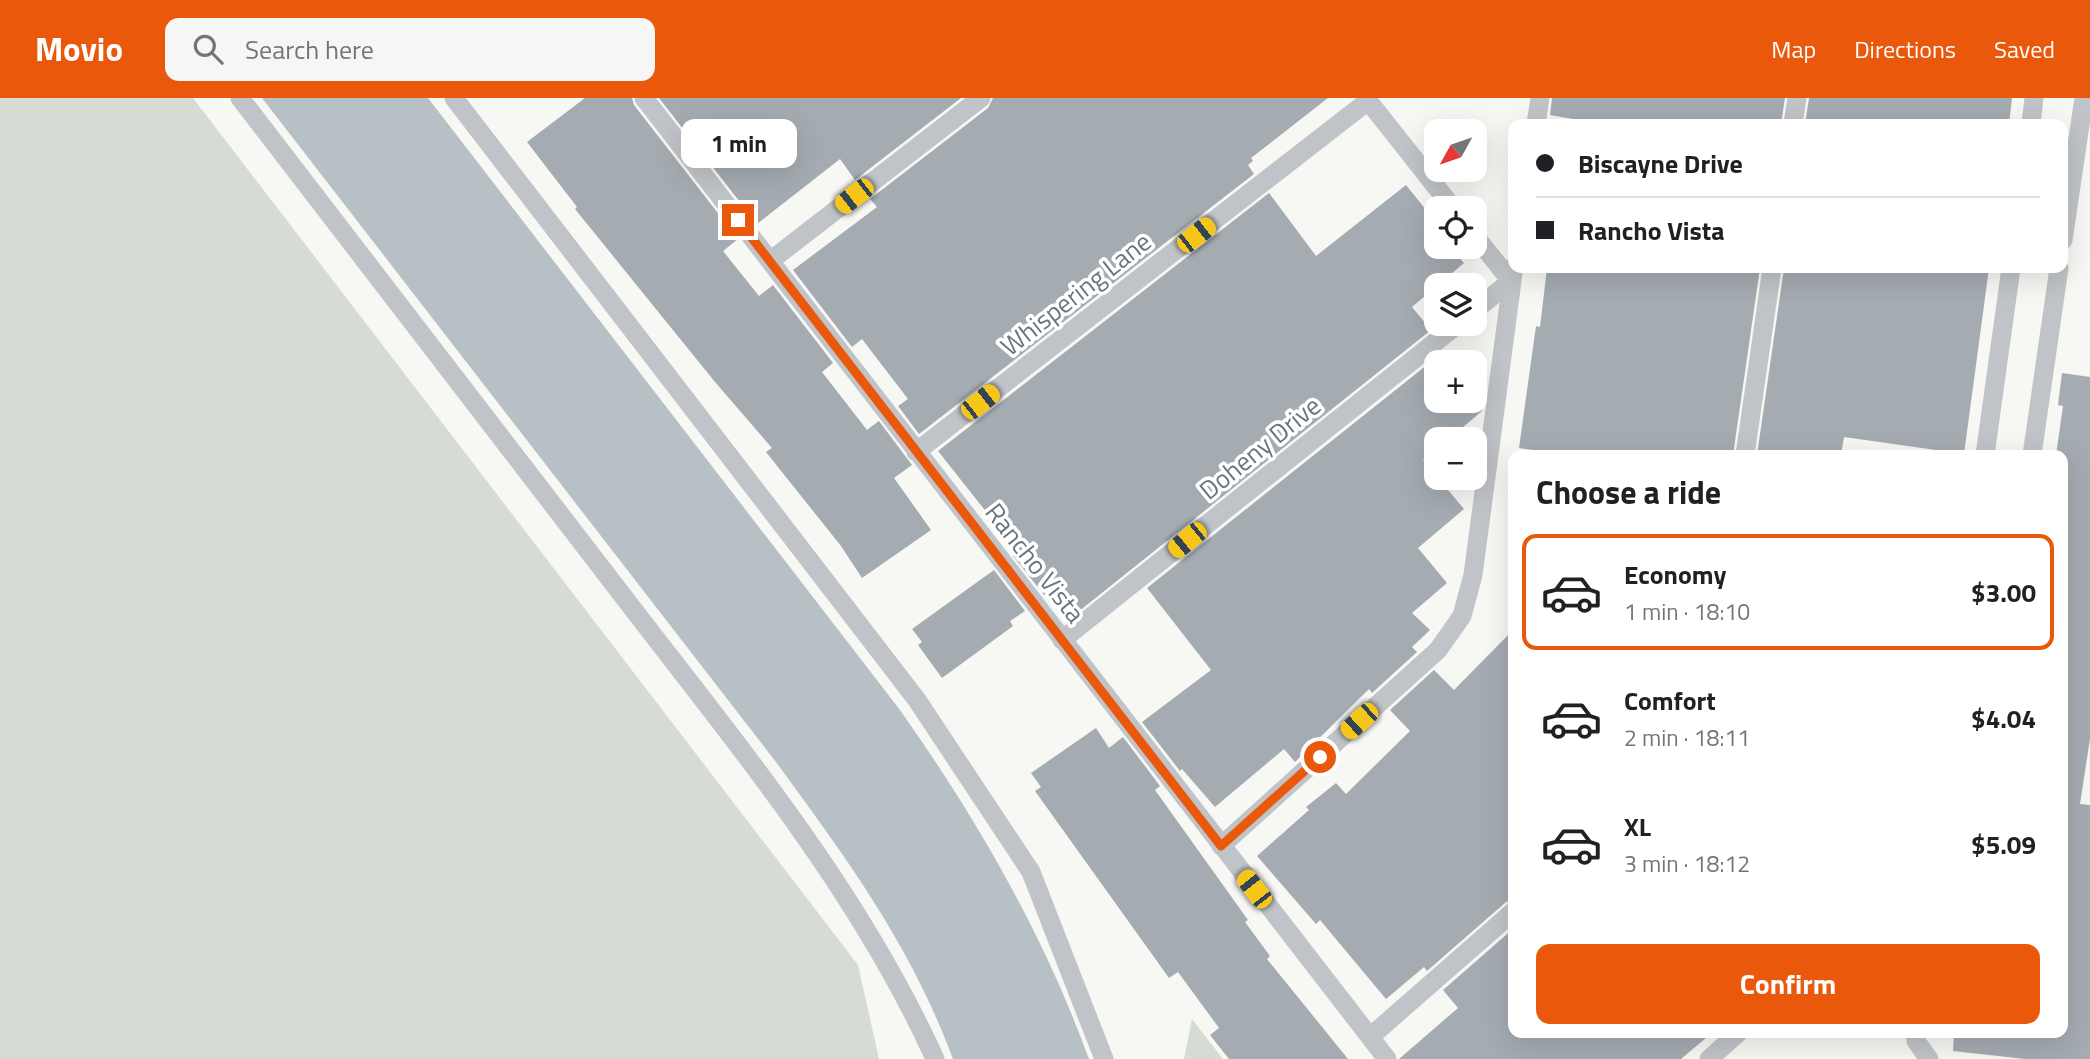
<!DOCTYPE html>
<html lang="en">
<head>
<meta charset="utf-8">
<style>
	:root { --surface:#fff; --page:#f6f6f6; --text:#202124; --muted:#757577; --line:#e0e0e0; --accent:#ea580c }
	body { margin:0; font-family:"Titillium Web",sans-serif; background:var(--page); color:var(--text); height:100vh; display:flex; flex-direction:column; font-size:26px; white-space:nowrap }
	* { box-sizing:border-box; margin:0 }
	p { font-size:23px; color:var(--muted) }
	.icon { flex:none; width:38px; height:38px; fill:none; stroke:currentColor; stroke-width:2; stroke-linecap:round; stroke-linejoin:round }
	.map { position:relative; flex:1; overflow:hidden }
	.side { position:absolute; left:1508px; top:352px; width:560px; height:588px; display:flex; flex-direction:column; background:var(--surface); border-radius:14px; box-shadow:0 7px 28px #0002 }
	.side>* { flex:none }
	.banner { position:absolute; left:1508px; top:21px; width:560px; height:154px; border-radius:14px; box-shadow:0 7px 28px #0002; display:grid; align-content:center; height:154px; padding:0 28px; background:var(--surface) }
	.needle { width:46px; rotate:230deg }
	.controls { position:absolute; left:1424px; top:21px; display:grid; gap:14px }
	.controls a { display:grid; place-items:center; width:63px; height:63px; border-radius:14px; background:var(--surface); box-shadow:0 7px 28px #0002; font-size:35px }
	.end { position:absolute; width:32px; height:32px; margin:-16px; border:9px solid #ea580c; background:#fff; box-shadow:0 0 0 4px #fff }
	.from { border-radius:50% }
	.bubble { position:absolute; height:49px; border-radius:14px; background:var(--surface); box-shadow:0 7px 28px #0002; font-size:23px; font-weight:700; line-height:49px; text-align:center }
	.car { position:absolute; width:21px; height:42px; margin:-21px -10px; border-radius:9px; box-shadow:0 0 5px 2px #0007; background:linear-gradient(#f5c518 24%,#345 0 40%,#f5c518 0 76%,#345 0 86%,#f5c518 0) }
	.banner b { display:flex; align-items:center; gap:24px; height:66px; font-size:26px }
	.banner b+b { border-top:2px solid var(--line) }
	.banner i { width:18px; height:18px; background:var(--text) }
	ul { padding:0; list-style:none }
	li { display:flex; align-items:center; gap:21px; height:116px; margin:0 14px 10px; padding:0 14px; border:4px solid transparent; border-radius:14px }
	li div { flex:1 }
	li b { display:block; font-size:26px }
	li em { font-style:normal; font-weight:700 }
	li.active { border-color:var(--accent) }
	li>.icon { width:63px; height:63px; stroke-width:1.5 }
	h2 { padding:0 28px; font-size:32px; line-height:84px }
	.primary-button { display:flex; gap:14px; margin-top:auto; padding:14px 28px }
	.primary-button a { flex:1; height:80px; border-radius:14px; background:var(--accent); color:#fff; font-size:28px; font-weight:700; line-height:80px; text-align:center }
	header { display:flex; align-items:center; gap:42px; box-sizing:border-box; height:98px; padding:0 35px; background:var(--accent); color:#fff }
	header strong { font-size:33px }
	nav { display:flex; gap:38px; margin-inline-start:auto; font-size:24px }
	.search { width:490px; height:63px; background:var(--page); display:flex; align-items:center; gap:18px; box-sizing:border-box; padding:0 24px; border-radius:14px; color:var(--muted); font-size:26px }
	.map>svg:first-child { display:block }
</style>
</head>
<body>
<header>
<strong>Movio</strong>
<div class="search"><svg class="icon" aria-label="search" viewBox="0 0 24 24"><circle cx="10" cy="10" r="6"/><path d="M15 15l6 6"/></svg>Search here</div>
<nav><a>Map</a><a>Directions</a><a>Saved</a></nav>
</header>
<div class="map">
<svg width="2090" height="961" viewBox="0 0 2090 961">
	<rect width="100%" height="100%" fill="#f7f7f4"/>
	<path fill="#d6dbd4" d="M0,0H193L858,867L879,961H0Z
		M1192,921L1223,961H1184Z"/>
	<path fill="#b7c0c5" d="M262,0H428L900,612C977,721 1043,835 1089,961H953C911,848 849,764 779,668Z"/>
	<path fill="#a4abb1" d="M585,0H632L634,7L738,141L723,153L759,198L773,187L833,265L822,274L867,332L879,323L912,367L894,380L931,432L862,480L841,448L766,354L772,350L715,284L575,111L577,109L527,44Z
		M659,0H961L855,82L840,61L757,126Z
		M993,0H1328L1251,60L1253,63L1248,67L1254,76L919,336L898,308L908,301L862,241L852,249L793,172L877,109L870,101L988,10Z
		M1552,0H1785L1781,26H1602L1550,17Z
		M1809,0H2012L2009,26H1805Z
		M1406,87L1435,123L1431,126L1437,133V149H1450L1464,165L1412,209L1431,232L1078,514L1059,488L1045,498L1013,458L1018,454L938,353L1269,95L1316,158Z
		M1547,170H1760L1733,357H1569L1519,350L1536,228L1540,229Z
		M1784,170H1989L1964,356L1844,339L1841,357H1757Z
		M1437,259V303H1484L1482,313L1449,341H1437V351L1423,362L1464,411L1418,450L1447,485L1412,515L1430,532L1412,549L1417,554L1372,595L1369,591L1295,664L1284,651L1215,709L1182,671L1180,673L1142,624L1211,572L1147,490Z
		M2062,275L2090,279V641L2080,706L2090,707V961H2025L1953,953L1954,934H2063V357H2056L2063,308L2058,307Z
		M994,472L1025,513L1010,523L1013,528L942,580L918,547L922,544L912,531Z
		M1514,531V801L1506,804L1427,873L1424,869L1386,901L1320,822L1316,826L1257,758L1309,712L1306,709L1336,685L1346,696L1410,633L1390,612L1434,572L1454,592Z
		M1096,630L1109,650L1123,639L1160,688L1155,692L1248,822L1245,824L1270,858L1267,861L1348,961H1229L1210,937L1219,930L1178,874L1169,880L1035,693L1041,689L1031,675Z
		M1514,830V934H1713L1681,961H1399L1458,910L1443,892Z"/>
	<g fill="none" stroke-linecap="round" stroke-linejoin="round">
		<path stroke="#c0c3c7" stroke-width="19" d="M240,0C371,170 502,341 633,511C743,654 860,795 935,961
			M454,0L917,602L1031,774L1104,961
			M644,0L1387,961
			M1366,0L1453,110
			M1536,26L1540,0
			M1793,26L1797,0
			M2031,26L2034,0
			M1475,138L1511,183L1475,212
			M2063,142L2084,0
			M770,163L981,0
			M916,354L1368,3
			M1745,357L1772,170
			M1985,357L2011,170
			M2032,357L2059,170
			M1062,542L1458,226
			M1221,748L1438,552L1462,518L1473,477L1514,168
			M1915,934L1916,943L1929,961
			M1370,939L1514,813
			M1709,961L1739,934"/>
	</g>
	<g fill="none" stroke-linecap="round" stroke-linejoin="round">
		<path stroke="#ea580c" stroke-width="9" d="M738,122L1221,748L1320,659"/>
	</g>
	<g text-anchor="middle" stroke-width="7" stroke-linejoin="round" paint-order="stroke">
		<g font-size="26" fill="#687582" stroke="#fff">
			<text transform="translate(1076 196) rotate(-38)" y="9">Whispering Lane</text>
			<text transform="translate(1260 350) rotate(-39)" y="9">Doheny Drive</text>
			<text transform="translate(1035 465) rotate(52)" y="9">Rancho Vista</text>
		</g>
	</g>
</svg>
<div class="controls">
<a><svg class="needle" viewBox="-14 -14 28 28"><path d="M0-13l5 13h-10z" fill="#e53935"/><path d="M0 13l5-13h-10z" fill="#757577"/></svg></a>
<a><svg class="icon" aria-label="locate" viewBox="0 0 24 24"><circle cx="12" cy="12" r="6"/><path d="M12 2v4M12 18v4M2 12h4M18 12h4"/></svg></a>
<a><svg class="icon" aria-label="layers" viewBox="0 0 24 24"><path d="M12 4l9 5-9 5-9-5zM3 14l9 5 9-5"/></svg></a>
<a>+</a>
<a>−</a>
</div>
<i class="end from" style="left:1320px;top:659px"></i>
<i class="end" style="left:738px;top:122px"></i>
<div class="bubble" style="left:681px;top:21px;width:116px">1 min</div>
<i class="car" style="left:854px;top:98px;rotate:232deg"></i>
<i class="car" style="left:1196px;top:137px;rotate:52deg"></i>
<i class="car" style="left:980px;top:304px;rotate:52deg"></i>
<i class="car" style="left:1187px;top:442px;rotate:231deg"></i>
<i class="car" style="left:1359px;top:623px;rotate:228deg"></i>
<i class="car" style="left:1254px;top:791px;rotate:322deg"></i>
<div class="banner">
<b><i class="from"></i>Biscayne Drive</b>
<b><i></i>Rancho Vista</b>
</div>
<section class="side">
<h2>Choose a ride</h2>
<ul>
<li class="active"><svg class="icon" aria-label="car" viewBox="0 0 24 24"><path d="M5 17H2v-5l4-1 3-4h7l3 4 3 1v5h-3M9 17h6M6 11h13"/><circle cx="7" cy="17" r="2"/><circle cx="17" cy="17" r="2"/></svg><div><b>Economy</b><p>1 min · 18:10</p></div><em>$3.00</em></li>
<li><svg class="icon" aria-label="car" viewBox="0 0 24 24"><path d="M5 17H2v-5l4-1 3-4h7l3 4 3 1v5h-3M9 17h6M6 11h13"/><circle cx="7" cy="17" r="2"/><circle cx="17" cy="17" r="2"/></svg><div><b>Comfort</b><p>2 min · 18:11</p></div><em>$4.04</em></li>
<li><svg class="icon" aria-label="car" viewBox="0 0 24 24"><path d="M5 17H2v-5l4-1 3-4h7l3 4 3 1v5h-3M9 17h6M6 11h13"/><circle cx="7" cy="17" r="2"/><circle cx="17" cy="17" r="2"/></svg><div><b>XL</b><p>3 min · 18:12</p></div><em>$5.09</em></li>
</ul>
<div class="primary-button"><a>Confirm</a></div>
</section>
</div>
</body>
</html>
